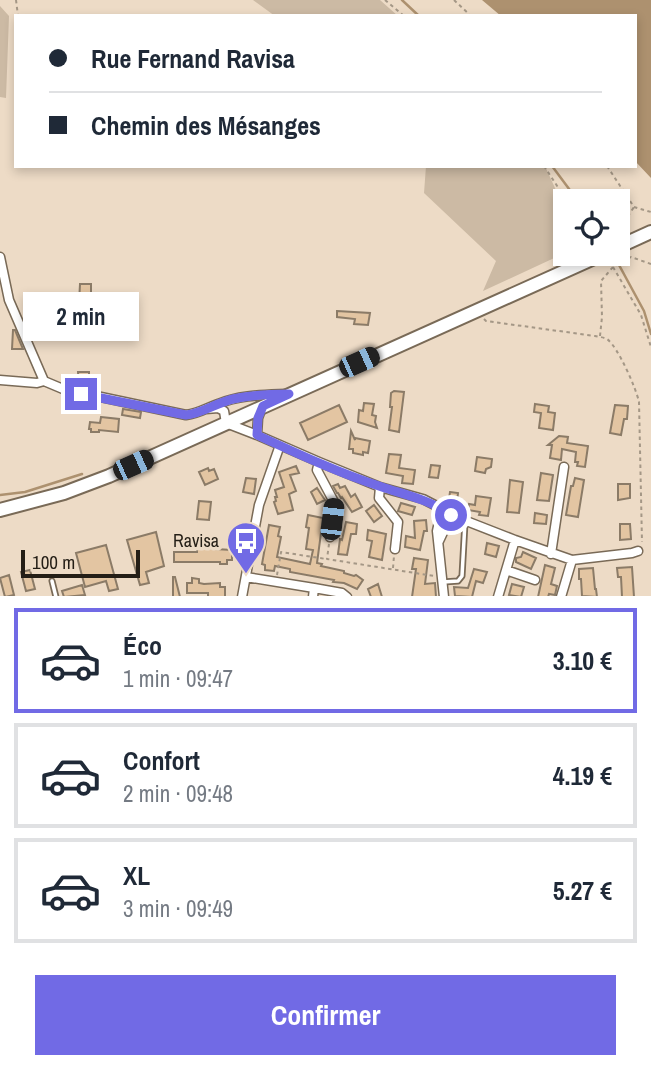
<!DOCTYPE html>
<html lang="fr">
<head>
<meta charset="utf-8">
<style>
	:root { --surface:#fff; --page:#f6f6f7; --text:#1f2937; --muted:#747a83; --line:#e0e1e3; --accent:#716ae5 }
	body { margin:0; font-family:"Archivo Narrow",sans-serif; background:var(--page); color:var(--text); height:100vh; display:flex; flex-direction:column; font-size:26px; white-space:nowrap }
	* { box-sizing:border-box; margin:0 }
	p { font-size:23px; color:var(--muted) }
	.icon { flex:none; width:38px; height:38px; fill:none; stroke:currentColor; stroke-width:2; stroke-linecap:round; stroke-linejoin:round }
	.map { position:relative; height:596px; overflow:hidden }
	.details { display:flex; flex-direction:column; background:var(--surface); flex:1 }
	.details>* { flex:none }
	.hud { position:absolute; left:14px; top:14px; width:623px; height:154px; border-radius:0px; box-shadow:0 4px 10px #0003; display:grid; align-content:center; height:154px; padding:0 35px; background:var(--surface) }
	.fabs { position:absolute; left:553px; top:189px; display:grid; gap:14px }
	.fabs a { display:grid; place-items:center; width:77px; height:77px; border-radius:0px; background:var(--surface); box-shadow:0 4px 10px #0003; font-size:35px }
	.scale { position:absolute; left:21px; bottom:18px; width:119px; box-sizing:border-box; padding-left:7px; border:4px solid #241e16; border-top:0; font-size:19px; line-height:24px; white-space:nowrap; color:#241e16; -webkit-text-stroke:5px #eddbc6; paint-order:stroke }
	.end { position:absolute; width:32px; height:32px; margin:-16px; border:9px solid #716ae5; background:#fff; box-shadow:0 0 0 4px #fff }
	.from { border-radius:50% }
	.bubble { position:absolute; height:49px; border-radius:0px; background:var(--surface); box-shadow:0 4px 10px #0003; font-size:23px; font-weight:700; line-height:49px; text-align:center }
	.car { position:absolute; width:21px; height:42px; margin:-21px -10px; border-radius:9px; box-shadow:0 0 5px 2px #0007; background:linear-gradient(#222 24%,#8ab4d8 0 40%,#222 0 76%,#8ab4d8 0 86%,#222 0) }
	.hud b { display:flex; align-items:center; gap:24px; height:66px; font-size:26px }
	.hud b+b { border-top:2px solid var(--line) }
	.hud i { width:18px; height:18px; background:var(--text) }
	ul { padding:12px 0 0; list-style:none }
	li { display:flex; align-items:center; gap:21px; height:105px; margin:0 14px 10px; padding:0 21px; border:4px solid var(--line); border-radius:0px }
	li div { flex:1 }
	li b { display:block; font-size:26px }
	li em { font-style:normal; font-weight:700 }
	li.selected { border-color:var(--accent) }
	li>.icon { width:63px; height:63px; stroke-width:1.5 }
	.primary-button { display:flex; gap:14px; margin-top:auto; padding:14px 35px }
	.primary-button a { flex:1; height:80px; border-radius:0px; background:var(--accent); color:#fff; font-size:28px; font-weight:700; line-height:80px; text-align:center }
	.map>svg:first-child { display:block }
</style>
</head>
<body>
<div class="map">
<svg width="651" height="597" viewBox="0 0 651 597">
	<rect width="100%" height="100%" fill="#eddbc6"/>
	<path fill="#ccbaa4" d="M253,0H380L398,16H275Z
		M0,6L9,16L6,98L0,97Z
		M426,166H545L565,210V253L483,291L496,261L424,193Z"/>
	<path fill="#ad916f" d="M482,0H651V178L635,161V16H501Z"/>
	<g fill="none" stroke-linecap="round" stroke-linejoin="round">
		<path stroke="#ad916f" stroke-width="2.5" d="M402,0L419,16
			M552,166L578,201
			M613,254L644,311L651,334
			M0,495L25,492L82,474"/>
	</g>
	<path fill="#e3c5a2" stroke="#8b7b67" stroke-width="2" d="M80,284H91V298H97V305H81V303H79Z
		M337,311L370,313L368,325L354,324L355,319L337,317Z
		M13,330H15L23,349H12Z
		M78,372H89V386H79Z
		M394,391L404,392L399,432L389,430L392,407H390L391,393Z
		M364,403L374,404L372,415L376,416L375,422L377,428L358,422L359,410L363,411Z
		M535,404L549,406L548,412L555,413L553,430L539,428L541,413L534,412Z
		M339,405L347,422L308,440L300,423Z
		M615,405L628,406L627,419H624L621,435L610,433Z
		M123,409L141,412L140,418L122,415Z
		M101,417L119,419L118,432L99,430V432H91V429H89L90,422L100,423Z
		M351,431L355,440V438L370,441L368,453L363,452V455L353,453V449H349Z
		M559,436L568,437L567,443L588,446L585,467L577,466L578,462H575L576,452L562,449L561,460L550,458L552,445H548Z
		M389,454L401,455L399,468L415,470L413,484L402,483L403,476L386,473Z
		M477,457L492,459L491,467L486,469L485,473L475,471Z
		M431,465L440,466L438,478L429,477Z
		M296,466L299,473L290,475L296,491L289,494L293,510L278,514L274,502L276,501L275,497H277L275,490L284,487L279,472Z
		M208,468L209,471L214,469L218,479L205,485L199,472Z
		M541,473L553,475L549,501L537,500Z
		M246,478L256,479L254,494L243,492Z
		M575,478L584,480L578,517L566,515L571,486H573Z
		M510,480L523,482L519,513L507,512Z
		M338,484L340,488L345,486L351,497L355,494L362,507L352,512L342,497L341,498L338,493H337L333,486Z
		M618,484H630V498L618,500Z
		M317,488L325,500L317,504L311,492Z
		M450,492L458,493L456,510L448,505Z
		M476,496L491,498L488,516L479,515L480,512L468,510L469,504L475,505Z
		M199,501L211,502L209,520L197,519Z
		M401,503L415,507L412,515L398,511Z
		M374,505L382,516L374,522L366,511Z
		M535,513L547,515L546,524L534,523Z
		M308,515L323,518L317,563L322,564L321,566L344,571V573L354,576L356,575L363,580L357,589L344,583L333,582L334,580L290,572V569L275,566L274,571L265,570V565L262,564L269,525L280,527L278,536L281,537L277,557L310,564L313,550L306,549L309,528L306,527Z
		M426,520L427,531H424L420,550L405,547L406,536L415,538L414,521Z
		M346,522L357,524L356,534H351L347,555L338,554L340,539L342,540Z
		M620,524H630L631,539L620,540Z
		M368,530L386,534L382,560L369,557L372,541L367,540Z
		M156,532L164,566L146,572L149,583L140,585L127,540Z
		M487,543L499,546L496,557L485,554Z
		M106,545L118,589L109,591L106,581L85,587L76,553Z
		M197,548L232,550V560H227V564H220V562H174V552H197Z
		M523,552L536,558L531,569L516,562V558L521,557Z
		M414,558L428,560L425,584L435,583L436,597H412L416,569H412Z
		M545,565L555,568L551,584L557,586L555,595L549,594L548,597H538Z
		M632,567L634,597H622L621,577H618L617,568Z
		M593,568L595,589H596L597,597L582,596L581,579H579V569Z
		M474,569L487,572L483,583L476,581L472,597L455,596L454,587L468,588Z
		M30,570L35,589L26,591L21,572Z
		M9,575L14,595L5,597L0,578Z
		M173,577H175L180,597H173Z
		M192,578L199,579V583L204,584L220,583V587H225V597H208V593H187V583H192Z
		M378,584L382,597H371L368,589Z
		M512,584L524,587L521,597L509,595Z
		M82,585L85,595L64,597L62,591Z"/>
	<g fill="none" stroke-linecap="round" stroke-linejoin="round">
		<defs>
			<path id="service" d="M52,581L56,597
				M443,582L458,581L462,576L465,522"/>
			<path id="minor" d="M0,257L9,300L44,381
				M0,380L37,383L44,381L63,389L186,415C200,413 206,408 218,404C239,395 263,395 286,394
				M206,409L218,408L224,411L226,423L257,435L319,462L380,487L423,499L450,513L452,517V521L446,526L439,541
				M257,435L258,418L262,407
				M319,462L317,470L334,502L330,537
				M380,487L379,498L398,522L395,549
				M451,515L515,540L572,560L632,553L638,551
				M439,522L437,531L444,597
				M551,554L564,467
				M506,570L535,580
				M246,577L314,588
				M242,597L259,505L280,445
				M313,597L314,588L342,593L347,597
				M498,597L515,540
				M561,597L572,560"/>
			<path id="primary" d="M618,247L651,232
				M0,510L64,493L109,476L603,254"/>
		</defs>
		<use href="#service" stroke="#796a57" stroke-width="7"/>
		<use href="#minor" stroke="#796a57" stroke-width="11"/>
		<use href="#primary" stroke="#796a57" stroke-width="16"/>
		<path stroke="#a49786" stroke-width="2" stroke-dasharray="3.5 3.5" stroke-linecap="butt" d="M16,0L18,16
			M385,0L404,16
			M454,0L471,16
			M544,166L567,201
			M607,166L634,207L651,212
			M618,226L624,222L634,207
			M613,267L641,315L651,347
			M484,319L486,321L595,336C599,337 603,337 607,339C618,347 636,388 639,402L642,542
			M600,336L602,317L601,281L613,267L631,257L651,264
			M329,544L327,559L434,576
			M393,568L394,556
			M277,575L281,552L326,559"/>
		<use href="#service" stroke="#fff" stroke-width="3.5"/>
		<use href="#minor" stroke="#fff" stroke-width="8"/>
		<use href="#primary" stroke="#fff" stroke-width="12"/>
	</g>
	<g fill="none" stroke-linecap="round" stroke-linejoin="round">
		<path stroke="#716ae5" stroke-width="9" d="M81,394L186,415C203,413 216,403 233,399C251,395 270,394 289,394L263,406L258,418L257,435C298,454 339,473 382,487C406,495 430,500 451,515"/>
	</g>
	<defs>
		<symbol id="bus-pin" viewBox="-11 -11 22 30"><path d="M0 17L-7.5 6A9.5 9.5 0 1 1 7.5 6Z" fill="#716ae5" stroke="#eddbc6"/><path d="M-5-6H5V4H4V6H2V4H-2V6H-4V4H-5ZM-3.5-4V0h7V-4ZM-3.5 1.2v1.5H-2V1.2ZM2 1.2v1.5H3.5V1.2Z" fill="#fff"/></symbol>
	</defs>
	<g fill-rule="evenodd">
		<use href="#bus-pin" x="224" y="519" width="44" height="60"/>
	</g>
	<g text-anchor="middle" stroke-width="7" stroke-linejoin="round" paint-order="stroke">
		<g font-size="18" fill="#241e16" stroke="#eddbc6" text-anchor="end">
			<text x="219" y="547">Ravisa</text>
		</g>
	</g>
</svg>
<div class="fabs">
<a><svg class="icon" aria-label="locate" viewBox="0 0 24 24"><circle cx="12" cy="12" r="6"/><path d="M12 2v4M12 18v4M2 12h4M18 12h4"/></svg></a>
</div>
<div class="scale">100 m</div>
<i class="end from" style="left:451px;top:515px"></i>
<i class="end" style="left:81px;top:394px"></i>
<div class="bubble" style="left:23px;top:292px;width:116px">2 min</div>
<i class="car" style="left:359px;top:362px;rotate:66deg"></i>
<i class="car" style="left:133px;top:465px;rotate:66deg"></i>
<i class="car" style="left:332px;top:519px;rotate:7deg"></i>
<div class="hud">
<b><i class="from"></i>Rue Fernand Ravisa</b>
<b><i></i>Chemin des Mésanges</b>
</div>
</div>
<section class="details">
<ul>
<li class="selected"><svg class="icon" aria-label="car" viewBox="0 0 24 24"><path d="M5 17H2v-5l4-1 3-4h7l3 4 3 1v5h-3M9 17h6M6 11h13"/><circle cx="7" cy="17" r="2"/><circle cx="17" cy="17" r="2"/></svg><div><b>Éco</b><p>1 min · 09:47</p></div><em>3.10 €</em></li>
<li><svg class="icon" aria-label="car" viewBox="0 0 24 24"><path d="M5 17H2v-5l4-1 3-4h7l3 4 3 1v5h-3M9 17h6M6 11h13"/><circle cx="7" cy="17" r="2"/><circle cx="17" cy="17" r="2"/></svg><div><b>Confort</b><p>2 min · 09:48</p></div><em>4.19 €</em></li>
<li><svg class="icon" aria-label="car" viewBox="0 0 24 24"><path d="M5 17H2v-5l4-1 3-4h7l3 4 3 1v5h-3M9 17h6M6 11h13"/><circle cx="7" cy="17" r="2"/><circle cx="17" cy="17" r="2"/></svg><div><b>XL</b><p>3 min · 09:49</p></div><em>5.27 €</em></li>
</ul>
<div class="primary-button"><a>Confirmer</a></div>
</section>
</body>
</html>
